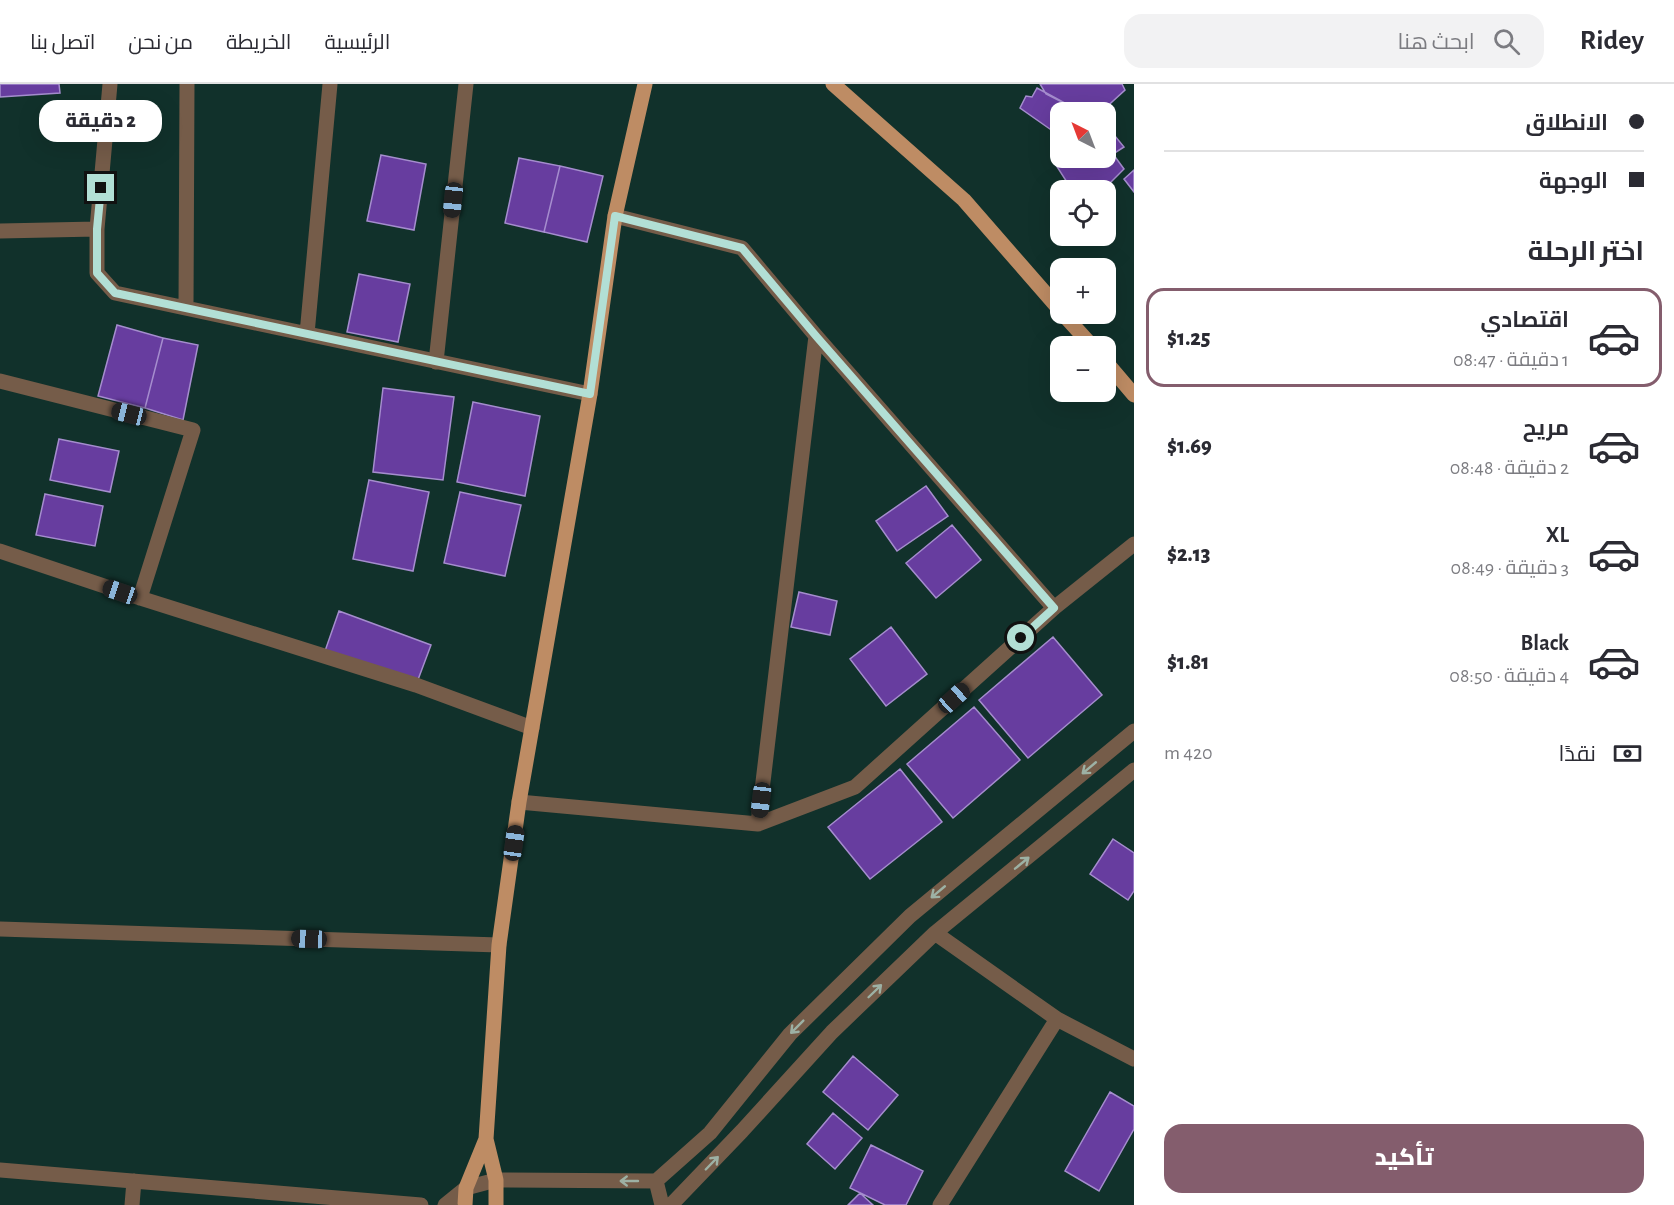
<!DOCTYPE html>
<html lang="ar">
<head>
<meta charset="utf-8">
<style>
	:root { --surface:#fff; --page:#f2f2f3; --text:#2b2b33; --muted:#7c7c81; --line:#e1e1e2; --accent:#845d6d }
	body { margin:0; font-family:"Alegreya Sans",Cairo,sans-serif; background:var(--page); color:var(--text); direction:rtl; height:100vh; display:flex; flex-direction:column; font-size:22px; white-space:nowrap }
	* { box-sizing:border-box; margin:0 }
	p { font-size:20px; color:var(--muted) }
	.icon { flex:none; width:33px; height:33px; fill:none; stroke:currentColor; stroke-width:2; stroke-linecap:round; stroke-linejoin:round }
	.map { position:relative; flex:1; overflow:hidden; direction:ltr }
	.panel { display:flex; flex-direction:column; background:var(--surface); width:540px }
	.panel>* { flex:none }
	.banner { display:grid; align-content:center; height:132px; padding:0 30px; background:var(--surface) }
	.needle { width:39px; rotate:318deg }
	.tools { position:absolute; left:1050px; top:18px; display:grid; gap:12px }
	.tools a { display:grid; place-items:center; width:66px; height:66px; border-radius:12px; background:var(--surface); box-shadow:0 6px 24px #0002; font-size:30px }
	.end { position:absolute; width:27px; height:27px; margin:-14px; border:8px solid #b2dfd5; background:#111; box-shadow:0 0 0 3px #111 }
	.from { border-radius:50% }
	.bubble { position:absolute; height:42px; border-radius:18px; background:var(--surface); box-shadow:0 6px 24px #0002; font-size:20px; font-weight:800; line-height:42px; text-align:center; direction:rtl }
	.car { position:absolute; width:18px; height:36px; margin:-18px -9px; border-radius:8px; box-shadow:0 0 4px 2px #0007; background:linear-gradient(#222 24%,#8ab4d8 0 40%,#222 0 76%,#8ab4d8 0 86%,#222 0) }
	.banner b { display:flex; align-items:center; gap:21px; height:57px; font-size:22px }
	.banner b+b { border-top:2px solid var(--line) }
	.banner i { width:15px; height:15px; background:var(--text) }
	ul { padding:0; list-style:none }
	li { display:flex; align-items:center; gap:18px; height:99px; margin:0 12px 9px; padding:0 18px; border:3px solid transparent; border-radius:18px }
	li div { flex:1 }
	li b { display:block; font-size:22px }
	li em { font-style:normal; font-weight:800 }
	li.active { border-color:var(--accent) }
	li>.icon { width:54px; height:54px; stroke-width:1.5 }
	h2 { padding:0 30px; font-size:27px; line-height:72px }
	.pay { display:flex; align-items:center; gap:15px; height:66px; padding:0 30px; font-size:22px }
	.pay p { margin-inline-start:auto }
	.cta { display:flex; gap:12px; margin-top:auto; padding:12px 30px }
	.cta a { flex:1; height:69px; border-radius:18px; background:var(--accent); color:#fff; font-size:24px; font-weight:800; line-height:69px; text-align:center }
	header { display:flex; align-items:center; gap:36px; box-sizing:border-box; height:84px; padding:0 30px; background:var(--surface); border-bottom:2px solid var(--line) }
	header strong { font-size:28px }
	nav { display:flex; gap:33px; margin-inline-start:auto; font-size:21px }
	.search { width:420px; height:54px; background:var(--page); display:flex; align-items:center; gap:15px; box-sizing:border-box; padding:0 21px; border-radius:18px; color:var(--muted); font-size:22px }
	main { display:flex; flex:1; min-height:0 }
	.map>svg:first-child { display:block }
</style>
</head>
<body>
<header>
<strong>Ridey</strong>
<div class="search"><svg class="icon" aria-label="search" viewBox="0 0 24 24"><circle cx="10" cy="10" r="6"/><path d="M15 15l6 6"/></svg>ابحث هنا</div>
<nav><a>الرئيسية</a><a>الخريطة</a><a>من نحن</a><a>اتصل بنا</a></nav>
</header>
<main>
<section class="panel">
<div class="banner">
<b><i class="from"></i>الانطلاق</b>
<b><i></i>الوجهة</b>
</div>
<h2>اختر الرحلة</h2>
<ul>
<li class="active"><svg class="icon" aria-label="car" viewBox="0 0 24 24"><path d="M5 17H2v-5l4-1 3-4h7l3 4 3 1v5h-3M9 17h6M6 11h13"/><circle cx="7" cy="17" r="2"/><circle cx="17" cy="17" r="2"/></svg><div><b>اقتصادي</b><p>1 دقيقة · 08:47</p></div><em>$1.25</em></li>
<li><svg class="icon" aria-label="car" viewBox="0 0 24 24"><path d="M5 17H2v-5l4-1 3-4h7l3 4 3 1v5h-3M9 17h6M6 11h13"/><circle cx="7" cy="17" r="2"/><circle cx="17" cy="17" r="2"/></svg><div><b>مريح</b><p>2 دقيقة · 08:48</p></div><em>$1.69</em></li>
<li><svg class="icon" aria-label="car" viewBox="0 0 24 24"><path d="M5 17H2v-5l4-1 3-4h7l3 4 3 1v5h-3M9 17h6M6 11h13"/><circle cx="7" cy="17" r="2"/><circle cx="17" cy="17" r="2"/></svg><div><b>XL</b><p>3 دقيقة · 08:49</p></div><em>$2.13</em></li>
<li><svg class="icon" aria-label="car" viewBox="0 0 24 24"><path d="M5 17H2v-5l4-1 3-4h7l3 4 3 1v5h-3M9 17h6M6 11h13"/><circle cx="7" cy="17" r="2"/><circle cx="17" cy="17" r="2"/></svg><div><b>Black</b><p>4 دقيقة · 08:50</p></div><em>$1.81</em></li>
</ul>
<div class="pay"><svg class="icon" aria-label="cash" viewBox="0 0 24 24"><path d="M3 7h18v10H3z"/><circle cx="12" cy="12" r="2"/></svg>نقدًا<p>420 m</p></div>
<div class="cta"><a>تأكيد</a></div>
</section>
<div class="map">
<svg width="1134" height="1121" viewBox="0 0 1134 1121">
	<rect width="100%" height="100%" fill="#11312b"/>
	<path fill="#673d9f" stroke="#a58dce" stroke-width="1.5" d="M0,0H59L60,9L0,13Z
		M1040,0H1122L1125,6L1101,28H1070L1074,24L1046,10Z
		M1037,4L1074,24L1070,28H1060V44L1057,50L1020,24L1026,12L1032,13Z
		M1106,41L1124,63L1113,70L1124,85L1103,106H1072L1052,75L1060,68V74H1106Z
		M381,71L426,80L414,146L367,137Z
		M519,74L560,82L544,148L505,139Z
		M560,82L603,92L587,158L544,148Z
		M1134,86V108L1124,95Z
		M359,190L410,200L398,258L347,248Z
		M117,241L163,254L145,324L98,312Z
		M163,254L198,261L183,336L145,324Z
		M383,304L454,313L443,396L373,388Z
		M473,318L540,332L525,412L457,398Z
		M59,355L119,367L110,408L50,396Z
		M369,396L429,408L413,487L353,475Z
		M926,402L948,432L897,467L876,437Z
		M460,408L521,421L505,492L444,479Z
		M45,410L103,422L95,462L36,451Z
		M952,441L981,476L936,514L906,479Z
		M799,508L837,517L830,551L791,543Z
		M339,527L431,561L416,601L325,567Z
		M891,543L927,590L886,622L850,575Z
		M1053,553L1102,611L1028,674L979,616Z
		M974,623L1020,676L953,734L907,680Z
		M900,685L942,738L870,795L828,743Z
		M1113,755L1134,769V807L1128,816L1090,790Z
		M853,972L898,1011L868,1046L823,1008Z
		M1110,1008L1134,1022V1045L1099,1107L1065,1087Z
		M833,1029L862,1054L835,1085L807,1060Z
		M871,1061L923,1087L906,1121H885L850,1104Z
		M860,1109L873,1121H848Z"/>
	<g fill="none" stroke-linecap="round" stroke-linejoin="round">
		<path stroke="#755c49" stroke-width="15" d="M110,0L97,145V189L115,209L590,310
			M615,132L742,164L816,252L1054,524
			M0,147L97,145
			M186,224L187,0
			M307,250L330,0
			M436,278L466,0
			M0,297L193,346L140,514
			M0,467L140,514L416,601L532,644
			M519,718L758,740L855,703L1054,524L1134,460
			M758,740L816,252
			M0,845L499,861
			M935,849L1057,935L1134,975
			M0,1086L421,1121
			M656,1097L662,1121
			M132,1121L134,1097
			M445,1121L466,1104L496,1096L656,1097L710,1049L790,950L910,832L1134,647
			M671,1121L742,1047L832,948L935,849L1134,686
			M940,1121L1057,935"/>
		<path stroke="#be8c64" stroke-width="15" d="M833,0L964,116L1060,226
			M1063,230L1092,262
			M1106,278L1134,311
			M486,1055L496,1096V1121
			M465,1121L466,1104L486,1055L499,861L519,718L590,310L615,132L645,0"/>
	</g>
	<defs><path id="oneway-shaft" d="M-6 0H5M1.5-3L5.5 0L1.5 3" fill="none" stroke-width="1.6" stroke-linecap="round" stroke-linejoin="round" transform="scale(1.5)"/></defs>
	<g stroke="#9db1a4">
		<use href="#oneway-shaft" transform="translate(1089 684) rotate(140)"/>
		<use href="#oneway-shaft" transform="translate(1022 779) rotate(-39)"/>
		<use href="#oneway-shaft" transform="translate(938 808) rotate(140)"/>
		<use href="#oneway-shaft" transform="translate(875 907) rotate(-44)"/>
		<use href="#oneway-shaft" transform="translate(797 943) rotate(135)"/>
		<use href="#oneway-shaft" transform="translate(712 1079) rotate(-46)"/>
		<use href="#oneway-shaft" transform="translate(629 1097) rotate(-180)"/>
	</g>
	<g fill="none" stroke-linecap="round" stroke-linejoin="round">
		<path stroke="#b2dfd5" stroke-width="8" d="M101,104L97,145V189L115,209L590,310L615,132L742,164L816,252L1054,524L1021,554"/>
	</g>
</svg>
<div class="tools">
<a><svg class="needle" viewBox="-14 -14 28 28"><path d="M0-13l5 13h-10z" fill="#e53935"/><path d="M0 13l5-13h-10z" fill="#7c7c81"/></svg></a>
<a><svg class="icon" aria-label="locate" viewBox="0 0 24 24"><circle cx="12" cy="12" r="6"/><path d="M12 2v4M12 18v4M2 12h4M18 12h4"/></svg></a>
<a>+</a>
<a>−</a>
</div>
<i class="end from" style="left:1021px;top:554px"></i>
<i class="end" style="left:101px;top:104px"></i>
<div class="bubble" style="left:39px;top:16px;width:123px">2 دقيقة</div>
<i class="car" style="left:453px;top:116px;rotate:186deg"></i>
<i class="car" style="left:129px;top:330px;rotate:284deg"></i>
<i class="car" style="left:120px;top:508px;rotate:289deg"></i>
<i class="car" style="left:954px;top:614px;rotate:48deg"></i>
<i class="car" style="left:761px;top:716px;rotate:187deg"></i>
<i class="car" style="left:514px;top:759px;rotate:8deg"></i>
<i class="car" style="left:309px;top:855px;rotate:272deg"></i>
</div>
</main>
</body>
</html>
